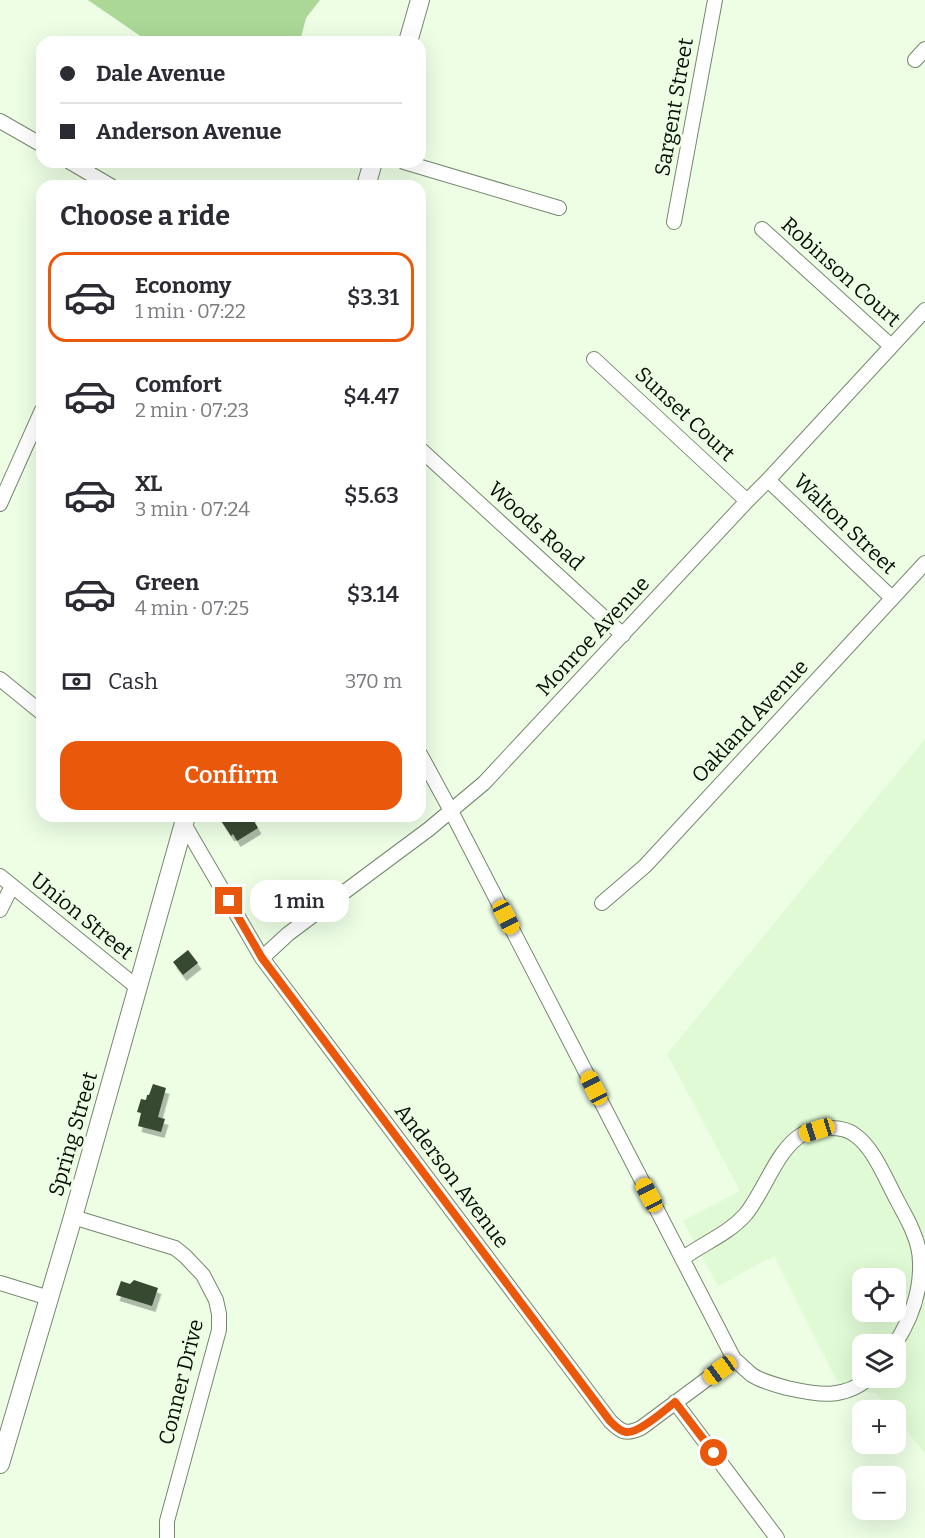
<!DOCTYPE html>
<html lang="en">
<head>
<meta charset="utf-8">
<style>
	:root { --surface:#fff; --page:#f7f7f7; --text:#2b2b33; --muted:#7c7c81; --line:#e1e1e2; --accent:#ea580c }
	body { margin:0; font-family:Bitter,serif; background:var(--page); color:var(--text); height:100vh; display:flex; flex-direction:column; font-size:22px; white-space:nowrap }
	* { box-sizing:border-box; margin:0 }
	p { font-size:20px; color:var(--muted) }
	.icon { flex:none; width:33px; height:33px; fill:none; stroke:currentColor; stroke-width:2; stroke-linecap:round; stroke-linejoin:round }
	.map { position:relative; flex:1; overflow:hidden }
	.side { position:absolute; left:36px; top:180px; width:390px; height:642px; display:flex; flex-direction:column; background:var(--surface); border-radius:18px; box-shadow:0 6px 24px #0002 }
	.side>* { flex:none }
	.banner { position:absolute; left:36px; top:36px; width:390px; height:132px; border-radius:18px; box-shadow:0 6px 24px #0002; display:grid; align-content:center; height:132px; padding:0 24px; background:var(--surface) }
	.fabs { position:absolute; left:852px; top:1268px; display:grid; gap:12px }
	.fabs a { display:grid; place-items:center; width:54px; height:54px; border-radius:12px; background:var(--surface); box-shadow:0 6px 24px #0002; font-size:30px }
	.end { position:absolute; width:27px; height:27px; margin:-14px; border:8px solid #ea580c; background:#fff; box-shadow:0 0 0 3px #fff }
	.from { border-radius:50% }
	.bubble { position:absolute; height:42px; border-radius:18px; background:var(--surface); box-shadow:0 6px 24px #0002; font-size:20px; font-weight:600; line-height:42px; text-align:center }
	.car { position:absolute; width:18px; height:36px; margin:-18px -9px; border-radius:8px; box-shadow:0 0 4px 2px #0007; background:linear-gradient(#f5c518 24%,#345 0 40%,#f5c518 0 76%,#345 0 86%,#f5c518 0) }
	.banner b { display:flex; align-items:center; gap:21px; height:57px; font-size:22px }
	.banner b+b { border-top:2px solid var(--line) }
	.banner i { width:15px; height:15px; background:var(--text) }
	ul { padding:0; list-style:none }
	li { display:flex; align-items:center; gap:18px; height:90px; margin:0 12px 9px; padding:0 12px; border:3px solid transparent; border-radius:18px }
	li div { flex:1 }
	li b { display:block; font-size:22px }
	li em { font-style:normal; font-weight:600 }
	li.current { border-color:var(--accent) }
	li>.icon { width:54px; height:54px; stroke-width:1.5 }
	h2 { padding:0 24px; font-size:27px; line-height:72px }
	.pay { display:flex; align-items:center; gap:15px; height:66px; padding:0 24px; font-size:22px }
	.pay p { margin-inline-start:auto }
	.cta { display:flex; gap:12px; margin-top:auto; padding:12px 24px }
	.cta a { flex:1; height:69px; border-radius:18px; background:var(--accent); color:#fff; font-size:24px; font-weight:600; line-height:69px; text-align:center }
	.map>svg:first-child { display:block }
</style>
</head>
<body>
<div class="map">
<svg width="925" height="1538" viewBox="0 0 925 1538">
	<defs>
		<filter id="shadow"><feDropShadow dx="3.5" dy="6" stdDeviation="0" flood-color="#0004"/></filter>
	</defs>
	<rect width="100%" height="100%" fill="#edfee5"/>
	<path fill="#e0fad5" fill-rule="evenodd" d="M925,739V1454L896,1417V1410H890L877,1394L840,1387L774,1256L718,1286L683,1221L740,1191L667,1054ZM862,1278H896V1311H862ZM862,1344H896V1377H862Z"/>
	<path fill="#abd897" d="M88,0H320L306,18L300,41L298,42H149Z"/>
	<path fill="#384930" filter="url(#shadow)" d="M218,816H251L258,828L237,841L233,834L231,836Z
		M188,950L198,963L183,975L173,962Z
		M153,1084L166,1088L158,1117L165,1119L161,1132L138,1126L141,1113L137,1112L141,1099L146,1100L147,1095H149Z
		M134,1280L158,1288L152,1306L116,1295L121,1281L130,1284Z"/>
	<g fill="none" stroke-linecap="round" stroke-linejoin="round">
		<defs>
			<path id="minor" d="M915,60L925,49
				M0,121L42,145
				M70,162L111,186
				M404,162L559,208
				M674,222L715,0
				M762,229L891,346
				M594,359L747,501
				M420,449L623,635
				M768,480L892,598
				M0,504L42,410
				M0,679L42,713
				M420,754L451,811L734,1359C740,1364 746,1370 752,1375C761,1381 776,1385 787,1388C818,1395 844,1400 870,1377
				M184,824L262,958L610,1421C621,1432 626,1435 641,1428L734,1359
				M0,876L138,988
				M602,903L645,866L925,563
				M0,910L12,886
				M262,958L288,934L429,829L484,783L747,501L768,480L925,310
				M73,1217L175,1248L185,1256L203,1275L216,1300L219,1314V1330L167,1521V1538
				M682,1259C703,1243 727,1235 745,1215C764,1193 777,1148 803,1134C817,1127 842,1125 855,1135C874,1148 886,1180 897,1200C902,1210 909,1221 913,1232C917,1241 920,1252 920,1263C921,1293 911,1319 895,1344
				M0,1283L49,1298
				M675,1402L777,1538"/>
			<path id="major" d="M408,42L420,0
				M366,186L373,162
				M0,1464L73,1217L186,816"/>
		</defs>
		<use href="#minor" stroke="#75886d" stroke-width="16"/>
		<use href="#major" stroke="#75886d" stroke-width="20"/>
		<use href="#minor" stroke="#fff" stroke-width="14"/>
		<use href="#major" stroke="#fff" stroke-width="18"/>
	</g>
	<g fill="none" stroke-linecap="round" stroke-linejoin="round">
		<path stroke="#ea580c" stroke-width="8" d="M229,901L262,958L610,1421C614,1425 619,1431 626,1432C638,1434 665,1410 675,1402L714,1453"/>
	</g>
	<g text-anchor="middle" stroke-width="6" stroke-linejoin="round" paint-order="stroke">
		<g font-size="21" fill="#080f06" stroke="#edfee5">
			<text transform="translate(674 107) rotate(-80)" y="7">Sargent Street</text>
			<text transform="translate(841 272) rotate(42)" y="7">Robinson Court</text>
			<text transform="translate(685 414) rotate(43)" y="7">Sunset Court</text>
			<text transform="translate(845 524) rotate(44)" y="7">Walton Street</text>
			<text transform="translate(536 526) rotate(42)" y="7">Woods Road</text>
			<text transform="translate(593 636) rotate(-47)" y="7">Monroe Avenue</text>
			<text transform="translate(750 721) rotate(-47)" y="7">Oakland Avenue</text>
			<text transform="translate(82 916) rotate(39)" y="7">Union Street</text>
			<text transform="translate(73 1134) rotate(-74)" y="7">Spring Street</text>
			<text transform="translate(452 1176) rotate(53)" y="7">Anderson Avenue</text>
			<text transform="translate(181 1382) rotate(-76)" y="7">Conner Drive</text>
		</g>
	</g>
</svg>
<div class="fabs">
<a><svg class="icon" aria-label="locate" viewBox="0 0 24 24"><circle cx="12" cy="12" r="6"/><path d="M12 2v4M12 18v4M2 12h4M18 12h4"/></svg></a>
<a><svg class="icon" aria-label="layers" viewBox="0 0 24 24"><path d="M12 4l9 5-9 5-9-5zM3 14l9 5 9-5"/></svg></a>
<a>+</a>
<a>−</a>
</div>
<i class="end from" style="left:714px;top:1453px"></i>
<i class="end" style="left:229px;top:901px"></i>
<div class="bubble" style="left:250px;top:880px;width:99px">1 min</div>
<i class="car" style="left:506px;top:917px;rotate:153deg"></i>
<i class="car" style="left:594px;top:1088px;rotate:333deg"></i>
<i class="car" style="left:817px;top:1130px;rotate:253deg"></i>
<i class="car" style="left:649px;top:1195px;rotate:332deg"></i>
<i class="car" style="left:720px;top:1370px;rotate:234deg"></i>
<div class="banner">
<b><i class="from"></i>Dale Avenue</b>
<b><i></i>Anderson Avenue</b>
</div>
<section class="side">
<h2>Choose a ride</h2>
<ul>
<li class="current"><svg class="icon" aria-label="car" viewBox="0 0 24 24"><path d="M5 17H2v-5l4-1 3-4h7l3 4 3 1v5h-3M9 17h6M6 11h13"/><circle cx="7" cy="17" r="2"/><circle cx="17" cy="17" r="2"/></svg><div><b>Economy</b><p>1 min · 07:22</p></div><em>$3.31</em></li>
<li><svg class="icon" aria-label="car" viewBox="0 0 24 24"><path d="M5 17H2v-5l4-1 3-4h7l3 4 3 1v5h-3M9 17h6M6 11h13"/><circle cx="7" cy="17" r="2"/><circle cx="17" cy="17" r="2"/></svg><div><b>Comfort</b><p>2 min · 07:23</p></div><em>$4.47</em></li>
<li><svg class="icon" aria-label="car" viewBox="0 0 24 24"><path d="M5 17H2v-5l4-1 3-4h7l3 4 3 1v5h-3M9 17h6M6 11h13"/><circle cx="7" cy="17" r="2"/><circle cx="17" cy="17" r="2"/></svg><div><b>XL</b><p>3 min · 07:24</p></div><em>$5.63</em></li>
<li><svg class="icon" aria-label="car" viewBox="0 0 24 24"><path d="M5 17H2v-5l4-1 3-4h7l3 4 3 1v5h-3M9 17h6M6 11h13"/><circle cx="7" cy="17" r="2"/><circle cx="17" cy="17" r="2"/></svg><div><b>Green</b><p>4 min · 07:25</p></div><em>$3.14</em></li>
</ul>
<div class="pay"><svg class="icon" aria-label="cash" viewBox="0 0 24 24"><path d="M3 7h18v10H3z"/><circle cx="12" cy="12" r="2"/></svg>Cash<p>370 m</p></div>
<div class="cta"><a>Confirm</a></div>
</section>
</div>
</body>
</html>
